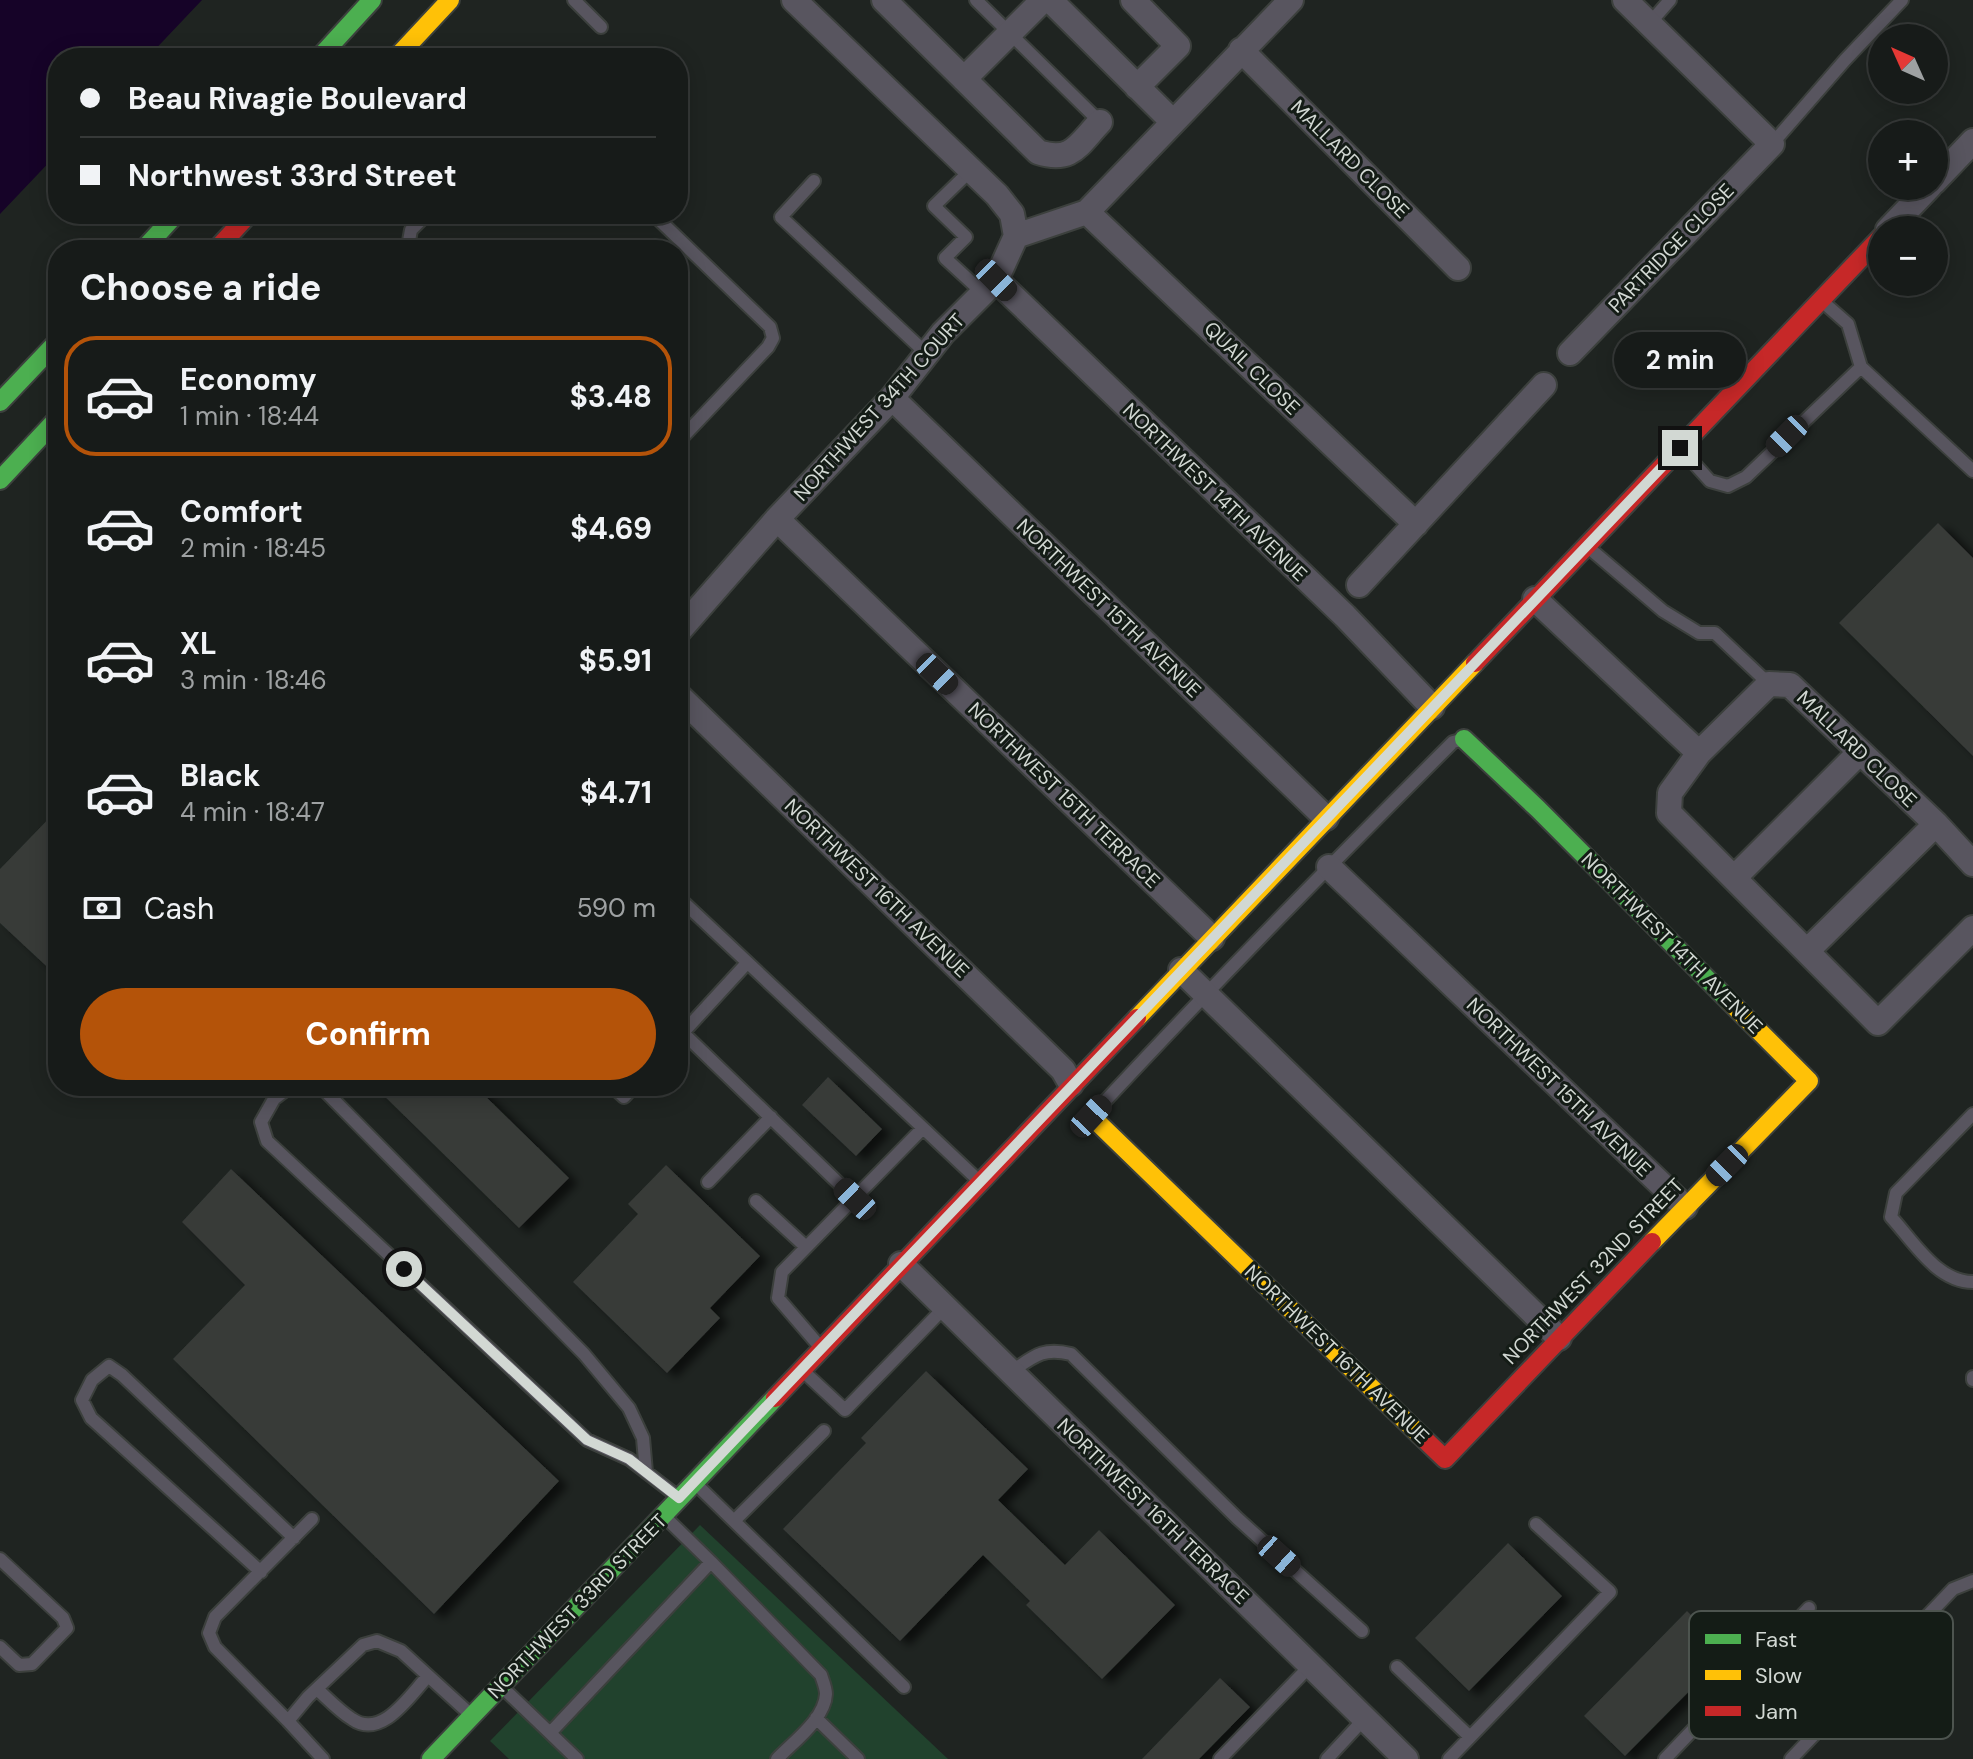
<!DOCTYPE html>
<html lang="en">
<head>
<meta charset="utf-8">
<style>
	:root { --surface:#171b19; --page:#242826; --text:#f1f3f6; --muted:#9ea1a2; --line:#363938; --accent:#b45309 }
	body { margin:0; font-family:"DM Sans",sans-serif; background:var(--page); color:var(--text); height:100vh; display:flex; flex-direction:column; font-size:30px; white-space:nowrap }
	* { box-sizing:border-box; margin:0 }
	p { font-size:26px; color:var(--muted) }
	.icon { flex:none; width:44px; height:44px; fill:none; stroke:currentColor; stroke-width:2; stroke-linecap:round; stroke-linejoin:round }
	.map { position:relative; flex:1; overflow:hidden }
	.sheet { position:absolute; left:48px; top:240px; width:640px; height:856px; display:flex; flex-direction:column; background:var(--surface); border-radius:32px; box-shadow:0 4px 20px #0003,0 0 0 2px var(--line) }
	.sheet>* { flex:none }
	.top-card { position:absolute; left:48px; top:48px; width:640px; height:176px; border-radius:32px; box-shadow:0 4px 20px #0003,0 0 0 2px var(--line); display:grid; align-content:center; height:176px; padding:0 32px; background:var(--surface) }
	.needle { width:52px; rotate:315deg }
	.fabs { position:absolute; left:1868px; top:24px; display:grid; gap:16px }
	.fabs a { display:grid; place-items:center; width:80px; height:80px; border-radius:50%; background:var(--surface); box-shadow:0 4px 20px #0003,0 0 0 2px var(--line); font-size:40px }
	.end { position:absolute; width:36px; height:36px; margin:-18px; border:10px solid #d2d8d3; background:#111; box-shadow:0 0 0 4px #111 }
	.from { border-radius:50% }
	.bubble { position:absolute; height:56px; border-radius:28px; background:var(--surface); box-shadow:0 4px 20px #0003,0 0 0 2px var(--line); font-size:26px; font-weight:700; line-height:56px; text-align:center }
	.car { position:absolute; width:24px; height:48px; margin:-24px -12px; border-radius:10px; box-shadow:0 0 6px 2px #0007; background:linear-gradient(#222 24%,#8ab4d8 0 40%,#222 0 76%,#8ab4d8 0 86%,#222 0) }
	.top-card b { display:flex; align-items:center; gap:28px; height:76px; font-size:30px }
	.top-card b+b { border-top:2px solid var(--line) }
	.top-card i { width:20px; height:20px; background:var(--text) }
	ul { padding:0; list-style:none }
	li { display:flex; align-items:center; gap:24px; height:120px; margin:0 16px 12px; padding:0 16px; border:4px solid transparent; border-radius:32px }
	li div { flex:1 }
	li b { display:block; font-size:30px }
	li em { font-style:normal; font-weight:700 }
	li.active { border-color:var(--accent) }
	li>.icon { width:72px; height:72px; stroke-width:1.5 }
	h2 { padding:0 32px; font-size:36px; line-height:96px }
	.pay { display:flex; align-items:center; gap:20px; height:88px; padding:0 32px; font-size:30px }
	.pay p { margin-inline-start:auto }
	.action { display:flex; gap:16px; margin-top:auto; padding:16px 32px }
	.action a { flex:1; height:92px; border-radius:48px; background:var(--accent); color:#fff; font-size:32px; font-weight:700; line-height:92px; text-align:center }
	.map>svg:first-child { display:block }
</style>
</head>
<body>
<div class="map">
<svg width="1973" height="1759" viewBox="0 0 1973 1759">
	<defs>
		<filter id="shadow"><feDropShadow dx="9" dy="5" stdDeviation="4" flood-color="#0009"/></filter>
	</defs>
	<rect width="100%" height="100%" fill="#1f2421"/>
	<path fill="#21422d" d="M700,1525L948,1759H509L490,1741Z"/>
	<path fill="#160328" d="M0,0H202L147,58H58V153L0,214Z"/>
	<path fill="#373b38" filter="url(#shadow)" d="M1938,523L1973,558V756L1839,623Z
		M58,809V977L0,923V869Z
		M828,1077L882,1129L856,1156L802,1105Z
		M374,1086H475L569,1178L519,1228Z
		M666,1165L760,1256L710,1308L720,1318L667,1373L573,1282L638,1214L628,1204Z
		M231,1169L559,1481L434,1614L173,1359L245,1285L182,1222Z
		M926,1371L1028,1469L998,1500L1065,1565L1099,1530L1175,1605L1102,1679L1026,1605L1030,1601L983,1555L900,1641L783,1529L866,1443L861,1438Z
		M1508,1543L1562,1596L1469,1691L1415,1638Z
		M1687,1611L1728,1652L1625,1756L1584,1716Z
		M1220,1678L1250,1707L1199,1759H1142Z"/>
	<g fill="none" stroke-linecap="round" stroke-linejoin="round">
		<defs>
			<path id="lane" d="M574,0L601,27
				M976,0L1100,122
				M1649,24L1670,0
				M1772,144L1845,60L1902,0
				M971,170L934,206L966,237L945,258L983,293
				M814,181L781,217L927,354
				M653,214L770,327L773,338L768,347L678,442
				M415,250L409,241L411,230L427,214
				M1861,367L1973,471
				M1682,450L1710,481L1728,486L1746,477L1861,367L1848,324L1823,302
				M1589,548L1663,611L1699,633H1715L1769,684
				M678,897L923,1128
				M678,1028L855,1199
				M679,1037L747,963
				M291,1086L274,1099L261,1122L267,1141L587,1440L629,1459L677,1496
				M315,1086L326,1092L584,1354L629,1408L643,1438L646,1472
				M612,1086L624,1097L634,1086
				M1094,1113C1211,987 1331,864 1453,742L1461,740
				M1973,1114L1896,1193L1891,1217C1913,1241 1937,1282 1973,1282
				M708,1182L771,1117
				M756,1201L806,1247
				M821,1348L778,1298L782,1272L923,1128L978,1180
				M803,1371L845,1410L945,1307
				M1011,1372C1034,1356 1043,1347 1071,1354L1237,1518L1362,1631
				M1973,1377V1380
				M696,1484L904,1687
				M734,1521L824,1431
				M0,1559L63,1618L67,1628L32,1664L19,1665L0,1647
				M711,1562L821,1675C823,1681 826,1688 826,1694C825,1719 793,1742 777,1759
				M261,1572L91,1418L82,1400L92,1380L109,1366L122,1375L294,1538
				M1397,1667L1470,1737
				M502,1687L550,1733L711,1562L665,1517
				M317,1689C328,1699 339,1711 352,1719C382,1740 410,1695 428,1676
				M816,1718L858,1759
				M288,1721L215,1647L209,1633L215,1617L312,1519
				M550,1733L577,1759
				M323,1759L288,1721L308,1697L363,1645L377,1641L401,1651L470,1714
				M1220,1759L1311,1665
				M1327,1759L1365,1718
				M1449,1759L1610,1592L1536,1524
				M1665,1759L1809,1608
				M1791,1759L1953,1589L1973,1581"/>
			<path id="street" d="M794,0L997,195L1012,214L1016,236
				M884,0L1038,152C1072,163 1078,145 1100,122
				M1050,0L1173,122
				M1133,0L1178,46L1137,87
				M1241,50L1458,268
				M964,79L1043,0
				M1934,182L1973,141
				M1087,212L1416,524
				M1888,230L1930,186
				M996,280L1345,616L1432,707
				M1570,353L1772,144L1625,0
				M892,398L1326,818
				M777,519L1212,938
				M1359,585L1544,385
				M1535,599L1699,753
				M678,632L777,519L892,398L943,333L996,280L1016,236L1087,212L1291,0
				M678,695L1063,1070L1071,1084
				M1973,864L1936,824L1790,685L1769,684L1699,753L1670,793L1669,813L1878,1023L1973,928
				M1329,867L1685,1207
				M1734,878L1860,752
				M1807,951L1936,824
				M1181,970L1559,1338
				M901,1264L1406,1759"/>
			<path id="fast" d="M319,58L372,0
				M143,250L176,214
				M0,402L58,341
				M0,480L58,418
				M1464,739L1538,809L1729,1001
				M431,1759L775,1398"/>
			<path id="slow" d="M396,58L450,0
				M1137,1018L1475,663
				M1091,1116L1420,1435
				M1652,1242L1809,1081L1729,1001"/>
			<path id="jam" d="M216,250L249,214
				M1475,663L1882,236
				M775,1398L1137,1018
				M1420,1435L1445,1459L1652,1242"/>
		</defs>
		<use href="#lane" stroke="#3c403d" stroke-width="16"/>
		<use href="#street" stroke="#3c403d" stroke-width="28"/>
		<use href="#fast" stroke="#3c403d" stroke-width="22"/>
		<use href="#slow" stroke="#3c403d" stroke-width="22"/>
		<use href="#jam" stroke="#3c403d" stroke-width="22"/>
		<use href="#lane" stroke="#58555f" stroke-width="12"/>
		<use href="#street" stroke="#58555f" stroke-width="24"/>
		<use href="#fast" stroke="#4caf50" stroke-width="18"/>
		<use href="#slow" stroke="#ffc107" stroke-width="18"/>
		<use href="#jam" stroke="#c62828" stroke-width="18"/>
	</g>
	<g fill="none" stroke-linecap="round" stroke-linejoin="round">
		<path stroke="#d2d8d3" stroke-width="10" d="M404,1269L587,1440L629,1459L679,1498L1680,448"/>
	</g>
	<g text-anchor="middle" stroke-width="6" stroke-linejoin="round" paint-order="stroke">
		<g font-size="20" fill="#d2d8d3" stroke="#141c16">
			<text transform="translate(1350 159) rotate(45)" y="7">MALLARD CLOSE</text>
			<text transform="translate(1671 248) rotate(-46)" y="7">PARTRIDGE CLOSE</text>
			<text transform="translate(1252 368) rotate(44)" y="7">QUAIL CLOSE</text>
			<text transform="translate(879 407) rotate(-48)" y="7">NORTHWEST 34TH COURT</text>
			<text transform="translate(1215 492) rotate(44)" y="7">NORTHWEST 14TH AVENUE</text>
			<text transform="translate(1109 608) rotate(44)" y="7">NORTHWEST 15TH AVENUE</text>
			<text transform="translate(1857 749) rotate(44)" y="7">MALLARD CLOSE</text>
			<text transform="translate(1064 795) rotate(44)" y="7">NORTHWEST 15TH TERRACE</text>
			<text transform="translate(877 888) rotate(44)" y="7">NORTHWEST 16TH AVENUE</text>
			<text transform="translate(1672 943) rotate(45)" y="7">NORTHWEST 14TH AVENUE</text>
			<text transform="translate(1559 1087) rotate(44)" y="7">NORTHWEST 15TH AVENUE</text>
			<text transform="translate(1593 1271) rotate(-46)" y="7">NORTHWEST 32ND STREET</text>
			<text transform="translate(1337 1354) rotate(44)" y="7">NORTHWEST 16TH AVENUE</text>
			<text transform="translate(1153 1511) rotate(44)" y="7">NORTHWEST 16TH TERRACE</text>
			<text transform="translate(577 1606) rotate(-46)" y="7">NORTHWEST 33RD STREET</text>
		</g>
	</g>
	<rect x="1689" y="1611" width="264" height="128" rx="12" fill="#141c16" stroke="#4d544f" stroke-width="2"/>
	<rect x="1705" y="1634" width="36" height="10" fill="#4caf50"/>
	<rect x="1705" y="1670" width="36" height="10" fill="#ffc107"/>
	<rect x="1705" y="1706" width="36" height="10" fill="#c62828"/>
	<g font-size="22" fill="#d2d8d3">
		<text x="1755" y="1647">Fast</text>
		<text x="1755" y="1683">Slow</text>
		<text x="1755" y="1719">Jam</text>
	</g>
</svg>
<div class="fabs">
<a><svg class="needle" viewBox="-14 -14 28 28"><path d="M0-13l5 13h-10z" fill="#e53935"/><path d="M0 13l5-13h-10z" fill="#9ea1a2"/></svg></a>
<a>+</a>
<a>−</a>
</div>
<i class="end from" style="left:404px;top:1269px"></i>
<i class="end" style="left:1680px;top:448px"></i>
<div class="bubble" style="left:1614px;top:332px;width:132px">2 min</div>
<i class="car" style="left:996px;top:280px;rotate:135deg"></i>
<i class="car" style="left:1787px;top:436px;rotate:225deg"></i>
<i class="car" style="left:937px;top:674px;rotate:134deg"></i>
<i class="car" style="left:1091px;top:1116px;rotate:43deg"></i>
<i class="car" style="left:1727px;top:1165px;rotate:225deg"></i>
<i class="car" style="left:855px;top:1199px;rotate:314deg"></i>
<i class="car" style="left:1279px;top:1556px;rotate:132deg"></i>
<div class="top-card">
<b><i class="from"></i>Beau Rivagie Boulevard</b>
<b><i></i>Northwest 33rd Street</b>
</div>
<section class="sheet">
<h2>Choose a ride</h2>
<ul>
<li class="active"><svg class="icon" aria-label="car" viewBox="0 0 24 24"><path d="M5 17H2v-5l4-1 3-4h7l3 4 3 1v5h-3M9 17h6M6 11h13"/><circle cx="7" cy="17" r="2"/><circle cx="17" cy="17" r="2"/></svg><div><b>Economy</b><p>1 min · 18:44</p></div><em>$3.48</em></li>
<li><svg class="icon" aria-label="car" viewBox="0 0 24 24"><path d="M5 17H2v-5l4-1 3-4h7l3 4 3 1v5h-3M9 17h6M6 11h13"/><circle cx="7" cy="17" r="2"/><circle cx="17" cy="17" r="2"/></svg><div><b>Comfort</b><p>2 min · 18:45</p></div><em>$4.69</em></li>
<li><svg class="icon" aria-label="car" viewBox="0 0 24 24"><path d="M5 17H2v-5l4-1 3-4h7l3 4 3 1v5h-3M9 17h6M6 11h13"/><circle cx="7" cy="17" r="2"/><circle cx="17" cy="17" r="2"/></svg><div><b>XL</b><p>3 min · 18:46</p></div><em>$5.91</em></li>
<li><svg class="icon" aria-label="car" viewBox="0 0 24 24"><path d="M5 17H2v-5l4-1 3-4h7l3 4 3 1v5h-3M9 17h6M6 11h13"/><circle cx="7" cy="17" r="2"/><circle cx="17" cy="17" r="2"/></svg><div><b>Black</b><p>4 min · 18:47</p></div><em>$4.71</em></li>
</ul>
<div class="pay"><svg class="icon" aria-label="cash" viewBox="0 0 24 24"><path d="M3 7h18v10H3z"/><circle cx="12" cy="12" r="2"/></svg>Cash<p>590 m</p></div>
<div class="action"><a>Confirm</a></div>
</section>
</div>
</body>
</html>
